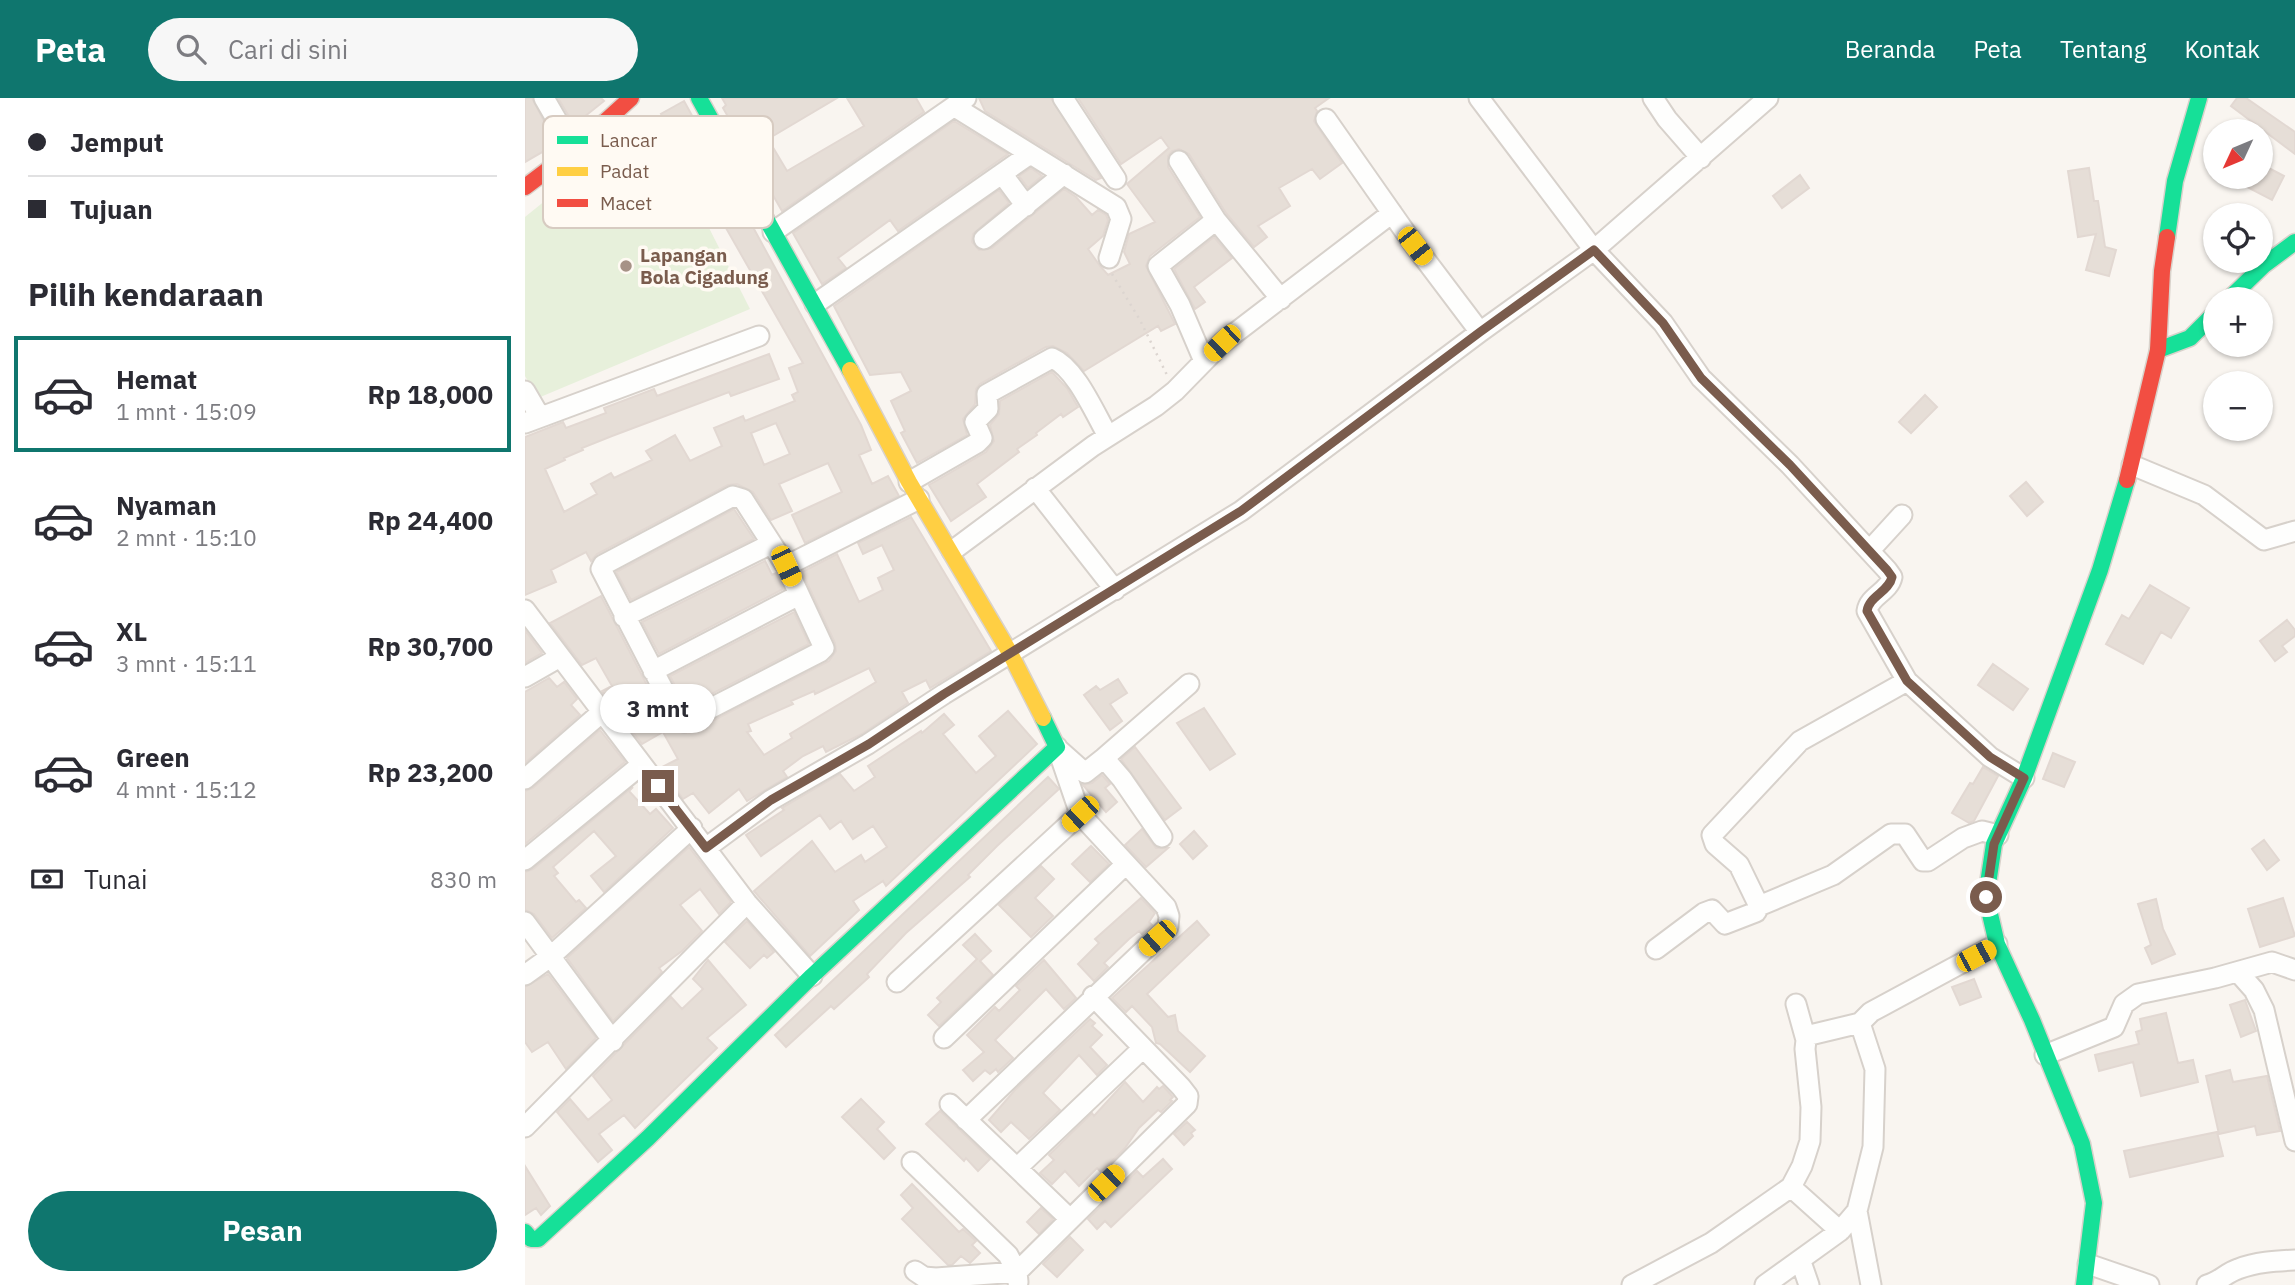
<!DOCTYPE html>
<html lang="id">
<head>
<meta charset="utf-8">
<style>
	:root { --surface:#fff; --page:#f7f7f7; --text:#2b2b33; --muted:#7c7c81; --line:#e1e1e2; --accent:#0f766e }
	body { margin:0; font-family:"IBM Plex Sans",sans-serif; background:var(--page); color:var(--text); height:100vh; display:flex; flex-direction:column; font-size:26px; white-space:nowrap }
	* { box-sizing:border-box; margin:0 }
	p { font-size:23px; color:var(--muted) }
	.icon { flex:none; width:38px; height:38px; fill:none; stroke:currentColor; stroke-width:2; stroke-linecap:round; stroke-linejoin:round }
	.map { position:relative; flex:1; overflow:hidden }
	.drawer { display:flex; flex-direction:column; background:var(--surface); width:525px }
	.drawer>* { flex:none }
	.top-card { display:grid; align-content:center; height:154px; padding:0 28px; background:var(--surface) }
	.needle { width:46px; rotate:226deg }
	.controls { position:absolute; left:1678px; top:21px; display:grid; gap:14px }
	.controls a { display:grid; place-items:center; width:70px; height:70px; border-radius:50%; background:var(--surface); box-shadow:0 2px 5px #0004; font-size:35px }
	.end { position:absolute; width:32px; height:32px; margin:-16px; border:9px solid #7a5c4d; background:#fff; box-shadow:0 0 0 4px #fff }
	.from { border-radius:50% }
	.bubble { position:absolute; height:49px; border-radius:24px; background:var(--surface); box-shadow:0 2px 5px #0004; font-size:23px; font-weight:700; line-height:49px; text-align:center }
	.car { position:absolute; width:21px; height:42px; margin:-21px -10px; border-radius:9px; box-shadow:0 0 5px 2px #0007; background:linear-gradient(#f5c518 24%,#345 0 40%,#f5c518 0 76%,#345 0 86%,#f5c518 0) }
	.top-card b { display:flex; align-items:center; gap:24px; height:66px; font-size:26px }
	.top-card b+b { border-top:2px solid var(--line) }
	.top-card i { width:18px; height:18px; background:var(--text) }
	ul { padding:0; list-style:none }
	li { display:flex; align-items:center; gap:21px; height:116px; margin:0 14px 10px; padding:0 14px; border:4px solid transparent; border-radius:0px }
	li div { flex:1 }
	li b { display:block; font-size:26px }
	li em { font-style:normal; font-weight:700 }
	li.selected { border-color:var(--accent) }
	li>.icon { width:63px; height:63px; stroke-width:1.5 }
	h2 { padding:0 28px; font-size:32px; line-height:84px }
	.pay { display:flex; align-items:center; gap:18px; height:77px; padding:0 28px; font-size:26px }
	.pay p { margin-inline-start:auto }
	.action { display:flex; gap:14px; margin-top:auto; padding:14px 28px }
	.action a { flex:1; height:80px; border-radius:42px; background:var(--accent); color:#fff; font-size:28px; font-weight:700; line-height:80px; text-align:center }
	header { display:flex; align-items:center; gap:42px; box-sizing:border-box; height:98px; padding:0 35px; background:var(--accent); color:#fff }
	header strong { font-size:33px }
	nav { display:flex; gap:38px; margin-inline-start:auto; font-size:24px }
	.search { width:490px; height:63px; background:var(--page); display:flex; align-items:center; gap:18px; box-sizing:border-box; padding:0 24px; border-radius:38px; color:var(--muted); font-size:26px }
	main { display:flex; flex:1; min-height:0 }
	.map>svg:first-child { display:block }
</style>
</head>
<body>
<header>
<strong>Peta</strong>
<div class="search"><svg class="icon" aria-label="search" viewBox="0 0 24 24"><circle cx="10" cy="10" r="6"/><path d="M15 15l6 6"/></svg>Cari di sini</div>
<nav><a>Beranda</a><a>Peta</a><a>Tentang</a><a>Kontak</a></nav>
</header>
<main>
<section class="drawer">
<div class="top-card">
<b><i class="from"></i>Jemput</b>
<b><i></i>Tujuan</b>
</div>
<h2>Pilih kendaraan</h2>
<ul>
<li class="selected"><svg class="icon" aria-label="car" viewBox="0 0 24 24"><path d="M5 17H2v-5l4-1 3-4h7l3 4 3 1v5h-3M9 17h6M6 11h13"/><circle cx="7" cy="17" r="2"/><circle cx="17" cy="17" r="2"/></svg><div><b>Hemat</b><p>1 mnt · 15:09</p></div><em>Rp 18,000</em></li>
<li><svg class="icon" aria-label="car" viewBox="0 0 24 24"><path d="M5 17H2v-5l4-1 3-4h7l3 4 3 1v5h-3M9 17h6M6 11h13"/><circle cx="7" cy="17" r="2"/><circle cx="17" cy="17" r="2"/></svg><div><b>Nyaman</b><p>2 mnt · 15:10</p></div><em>Rp 24,400</em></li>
<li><svg class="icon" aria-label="car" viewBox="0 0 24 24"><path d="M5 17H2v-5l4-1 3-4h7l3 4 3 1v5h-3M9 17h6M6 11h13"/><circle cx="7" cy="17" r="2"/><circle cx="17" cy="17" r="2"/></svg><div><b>XL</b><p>3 mnt · 15:11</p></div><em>Rp 30,700</em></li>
<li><svg class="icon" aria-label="car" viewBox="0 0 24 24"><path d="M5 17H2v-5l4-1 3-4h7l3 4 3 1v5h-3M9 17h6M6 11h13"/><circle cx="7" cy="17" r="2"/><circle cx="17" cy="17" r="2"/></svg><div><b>Green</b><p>4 mnt · 15:12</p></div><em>Rp 23,200</em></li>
</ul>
<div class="pay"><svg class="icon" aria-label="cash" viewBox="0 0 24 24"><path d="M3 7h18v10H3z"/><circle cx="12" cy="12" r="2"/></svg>Tunai<p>830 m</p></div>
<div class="action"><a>Pesan</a></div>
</section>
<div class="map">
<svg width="1770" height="1187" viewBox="0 0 1770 1187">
	<rect width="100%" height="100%" fill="#f9f5f0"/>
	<path fill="#e7f0db" d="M120,22L181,124L225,211L13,300L0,278V119Z"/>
	<path fill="#e6ded7" stroke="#e2d8d2" stroke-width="2" fill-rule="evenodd" d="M0,0H7L31,46L0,64Z
		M33,0H76L79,3L49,27Z
		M197,0H312L243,41L262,73L339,28L322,0H391L399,14L257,113L198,10L201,7Z
		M454,0H526L576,80L571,82L460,13Z
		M553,0H804L790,10L792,13L789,23L817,65L795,81L787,71L754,90L765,108L733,128L742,139L729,149L701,115L664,56L654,51L647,53L643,58V69L675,119L625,158L621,168L650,226L636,233L633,228L559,273L542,255L528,248L521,249L455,286L451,291L450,306L438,321L442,337L392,365L376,335L380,333L366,303L386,293L376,274L345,277L309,208L474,92L484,105L448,136L447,144L454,152L467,150L539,91L551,99L567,117L573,112L581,117L583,122L578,138L563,151L575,168L583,177L605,166L599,154L604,136L630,124L602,86L644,50L636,39L596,66Z
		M1712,0H1721L1770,34V56L1706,8Z
		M159,3L336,327L346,352L334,357L347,386L363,378L374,398L280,445L267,417L317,394L303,365L254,386L267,413L246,422L228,394L212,386L203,387L72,456L66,463L61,454L26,472L31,484L0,497V339L38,324L41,330L81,315L79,310L129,291L132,298L244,256L254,281L206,298L204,294L87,338L57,350L58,352L39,360L40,362L20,371L39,414L72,396L66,386L86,375L89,380L127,362L121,353L150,337L165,363L197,348L189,330L218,318L220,323L270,303L267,297L273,294L264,270L278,265L136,16ZM251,325L265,356L239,367L226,335Z
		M429,23L483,56L373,133L365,122L313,160L321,170L297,186L268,135Z
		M1736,66L1759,78L1747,102L1703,79H1736Z
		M506,70L517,78L503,90L494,78Z
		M1564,70L1569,103H1573L1580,149L1591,152L1584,178L1561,172L1571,136L1553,139L1543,73Z
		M1275,77L1284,90L1257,110L1248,98Z
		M689,139L707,160L669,189L680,204L670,211L649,171Z
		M527,274L542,290L553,309L538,319L536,316L511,335L512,337L492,351L494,354L452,386L461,399L426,423L404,387L461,354L469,343L465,327L474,316L475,303Z
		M1400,297L1412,309L1386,335L1374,324Z
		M1501,384L1518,404L1502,418L1485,398Z
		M209,411L229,441L106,502L91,474Z
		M386,419L466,553L405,590L401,582L377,594L383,605L337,636L301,654L298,648L278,658L258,673L262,679L222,703L214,691L184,715L168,695L158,701L135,670L153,661L138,634L117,646L77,593L87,588L71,560L57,567L25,525L76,498L142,626L153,634L164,635L304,563L311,553L310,545L277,474L312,456L334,504L358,492L353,480L369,472L357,447L338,456L333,445ZM344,570L351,584L265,636L267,640L239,657L222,634L226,633L223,626L268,606L266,603L289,593L290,596Z
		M240,463L247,477L251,475L258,491L134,556L117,524Z
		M1625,487L1664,510L1646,540L1636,534L1618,566L1581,546L1597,517L1604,521Z
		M269,514L284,546L161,609L145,578Z
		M1762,522L1770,532V538L1757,548L1762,554L1750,563L1735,543Z
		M0,532L17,555L0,565Z
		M1468,566L1503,591L1488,612L1453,587Z
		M24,580L32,589L39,584L52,601L46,607L55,617L0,665V594Z
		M593,581L602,595L585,606L597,623L585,632L559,597L571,588L575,592Z
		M679,610L710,656L685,672L652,625Z
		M483,613L512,646L361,788L358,783L328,803L334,812L285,858L229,793L287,743L310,774L336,757L340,764L362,749L348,728L328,741L316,723L305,731L295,717L236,758L221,737L259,712L257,710L315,676L329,693L350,679L343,668L396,633L397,635L419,616L429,627L418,636L451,675L471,658L454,638Z
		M75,632L100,664L0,746V693L8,690Z
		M610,649L656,710L640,722L596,661Z
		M1528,655L1550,664L1539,689L1518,681Z
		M1458,669L1473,678L1449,723L1444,725L1427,715L1445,685L1448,686Z
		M577,677L585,686L580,690L592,704L581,714L558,687L567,685Z
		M523,679L534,691L472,748L443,777L445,779L381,835L342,876L344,879L309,911L306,908L261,949L250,937Z
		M108,689L104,693L125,716L131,711L148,730L79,794L66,778L91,758L69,733L28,769L33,775L29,778L51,804L54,802L61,810L27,840L9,816L0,812V774L8,771Z
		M617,731L631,750H643L621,769L600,747Z
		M669,733L682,748L668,761L655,746Z
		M1739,742L1754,762L1742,772L1727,751Z
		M566,748L584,766L565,784L547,766Z
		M164,749L206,804L194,816L175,791L155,807L177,833L157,853L134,870L137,874L88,923L42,860Z
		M516,768L529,781L510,800L528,818L506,839L474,807Z
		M616,800L630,815L624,824L627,827L617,836L614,833L604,841L579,865L583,869L569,883L553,866L574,845L570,841Z
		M1758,800L1770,838L1735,849L1723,811Z
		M1631,801L1638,831L1650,856L1627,866L1620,850L1626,847L1613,806Z
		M222,823L249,854L242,860L239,857L225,870L200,844Z
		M672,823L684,837L622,896L643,919L650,917L653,933L680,958L665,974L635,946L631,945L627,929L607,908L601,914L587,900Z
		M450,836L466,853L455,863L468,877L414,928L403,917L416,904L412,900L452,861L438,847Z
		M183,862L221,907L182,940L192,950L110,1030L99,1017L74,1036L87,1052L73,1064L32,1014L45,1001L63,1022L87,1002L68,978L146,899L157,911L178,891L168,881Z
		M519,862L551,900L539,911L521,891L470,942L488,960L473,974L471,971L465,976L460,972L448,983L438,972L459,954L442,937L470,909L474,913L495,892L491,888Z
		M23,876L71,940L41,971L23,944L7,954L0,944V889Z
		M1449,881L1456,899L1435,907L1427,889Z
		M1720,902L1731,933L1716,939L1705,907Z
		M1641,915L1653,965L1668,962L1673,984L1616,998L1608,964L1574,973L1570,957L1614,946L1611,934L1617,932L1615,921Z
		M565,921L570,925L567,928L577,937L565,949L582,967L572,977L554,957L518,995L535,1012L504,1041L486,1024L476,1034L464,1022L490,992Z
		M1705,972L1708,984L1742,978L1755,1033L1732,1037L1730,1028L1694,1036L1681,978Z
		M600,984L618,1004L632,989L634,991L638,988L648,999L645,1002L647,1003L636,1014L633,1012L614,1030L600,1050L576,1074L572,1070L554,1088L540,1073L527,1086L515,1075L529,1062L524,1057L567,1015L569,1018Z
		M336,1001L359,1024L352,1031L370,1050L359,1061L317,1019Z
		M415,1013L465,1061L453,1073L441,1060L439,1063L401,1026Z
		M662,1024L670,1032L666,1035L668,1038L659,1047L649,1036Z
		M1692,1034L1698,1058L1605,1079L1599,1053Z
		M638,1061L647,1071L586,1129L580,1123L572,1131L563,1121L612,1073L618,1079Z
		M0,1068L25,1108L16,1117L11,1110L0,1117Z
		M387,1086L434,1134L438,1131L451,1143L447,1147L455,1155L445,1165L436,1158L427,1167H423L377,1121L388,1110L376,1097Z
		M516,1110L528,1121L514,1136L502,1124Z
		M545,1139L558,1152L532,1179L518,1166Z"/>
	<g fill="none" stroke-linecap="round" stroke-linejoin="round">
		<defs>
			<path id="street" d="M19,0L49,52
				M538,0L591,81
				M954,0L1069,152L1138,225L1176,280L1265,367L1362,472L1367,479C1364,494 1344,498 1342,513L1382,583L1465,659L1499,680
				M1128,0L1142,21L1176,60
				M430,9L591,109L596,121L584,160
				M801,21L890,148L955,234
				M654,63L691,122L756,201
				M478,77L501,108
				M248,134L441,0
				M459,141L539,76
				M290,206L505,56
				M679,263L655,207L633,168L691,122
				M0,293L14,317
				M0,325L234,238
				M1607,367L1679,397L1739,442L1770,433
				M384,384L452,345L457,340L450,324L463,311L462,296L527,260C551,270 570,316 583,338
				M510,390L590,492
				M208,398L218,401L261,468L299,550L295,554L159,624L153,620L76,471L78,467Z
				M1345,452L1377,417
				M427,453L568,348L631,308L650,293L697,245L867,115
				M261,468L394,401
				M0,512L222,805L287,878
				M99,519L246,446
				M128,573L274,497
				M0,579L35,559
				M532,650L560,675L579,660L597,681L637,739
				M579,660L664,586
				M0,681L76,615
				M181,750L246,702L343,646L419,596L716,413L955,234L1069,152L1243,0
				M0,762L116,667
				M1234,808L1308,777L1366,736H1380L1398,763H1403L1438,740L1457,733L1473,737
				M0,824L88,943
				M1131,851L1179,815L1187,812L1200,826L1231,814L1234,808L1214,767L1190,746L1187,737L1275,643L1382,583
				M1713,874L1729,892L1739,912L1770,1043
				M0,877L25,859L167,730
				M372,884L555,716
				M1271,906L1281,942
				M1335,925L1350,971L1348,1049L1332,1113L1346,1187
				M419,940L600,767
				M1520,957L1589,929L1599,906L1613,896L1690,880L1747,864L1770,872
				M425,1006L545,1121
				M441,1022L643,829L644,818L641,809L555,716L532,649
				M0,1029L222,805
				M387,1064L483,1157L492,1174L493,1184
				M492,1070L618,950
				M1266,1089L1315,1133L1332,1113
				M1276,1164L1284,1187
				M1563,1166L1624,1187
				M390,1173L399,1179L411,1180L492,1174L662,1006L663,998L656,989L568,898
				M1107,1187L1186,1145L1266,1089L1277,1068L1285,1043L1286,1009L1280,951L1281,942L1285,937L1335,925L1346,914L1472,846
				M1240,1187L1315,1133
				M1682,1187C1694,1184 1701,1175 1713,1171C1731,1164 1750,1163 1770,1162"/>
			<path id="fast" d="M174,0L325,272
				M1642,139L1650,83L1674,0
				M1704,201L1739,167L1770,144
				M1633,252L1665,240L1690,215
				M0,1134L6,1141H13L123,1040L287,878L532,649L518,620
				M1559,1187L1569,1105L1557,1046L1507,922L1472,846L1461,799L1469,746L1499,680L1575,472L1602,382"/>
			<path id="slow" d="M325,272L384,384L485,555L518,620"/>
			<path id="jam" d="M0,89L49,52L106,0
				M1602,382L1633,252L1637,173L1642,139"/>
		</defs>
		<use href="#street" stroke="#d7d1cb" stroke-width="23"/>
		<use href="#fast" stroke="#d9d2cb" stroke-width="19"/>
		<use href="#slow" stroke="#d9d2cb" stroke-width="19"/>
		<use href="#jam" stroke="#d9d2cb" stroke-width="19"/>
		<path stroke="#dcd5d0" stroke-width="2.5" stroke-dasharray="2 5" stroke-linecap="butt" d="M587,176L615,222L642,277"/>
		<use href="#street" stroke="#fefefd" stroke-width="19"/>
		<use href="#fast" stroke="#16e098" stroke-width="16"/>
		<use href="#slow" stroke="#ffcf43" stroke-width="16"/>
		<use href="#jam" stroke="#f24e42" stroke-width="16"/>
	</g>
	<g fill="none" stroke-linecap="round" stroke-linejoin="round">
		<path stroke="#7a5c4d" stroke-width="9" d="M133,688L181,750L246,702L344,646L419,596L716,413L955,234L1069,152L1138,225L1176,280L1265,367L1362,472L1367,479C1364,494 1344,498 1342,513L1382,583L1465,659L1499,680L1469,746L1461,799"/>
	</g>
	<circle fill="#a69286" stroke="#fffaf3" stroke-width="2.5" cx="101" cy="168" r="7"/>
	<g text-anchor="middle" stroke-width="7" stroke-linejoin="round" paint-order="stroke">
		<g font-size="19" font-weight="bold" fill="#7a5c4d" stroke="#fffaf3" text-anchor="start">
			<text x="115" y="164">Lapangan<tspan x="115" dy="22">Bola Cigadung</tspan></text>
		</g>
	</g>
	<rect x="18" y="18" width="230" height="112" rx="10" fill="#fffaf3" stroke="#d7cbc1" stroke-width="2"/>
	<rect x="32" y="38" width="31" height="8" fill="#16e098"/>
	<rect x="32" y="69" width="31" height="9" fill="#ffcf43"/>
	<rect x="32" y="101" width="31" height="8" fill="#f24e42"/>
	<g font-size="19" fill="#7a5c4d">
		<text x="75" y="49">Lancar</text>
		<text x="75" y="80">Padat</text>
		<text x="75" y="112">Macet</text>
	</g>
</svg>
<div class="controls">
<a><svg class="needle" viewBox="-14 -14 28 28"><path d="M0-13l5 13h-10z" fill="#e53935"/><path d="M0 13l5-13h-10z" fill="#7c7c81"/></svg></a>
<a><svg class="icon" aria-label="locate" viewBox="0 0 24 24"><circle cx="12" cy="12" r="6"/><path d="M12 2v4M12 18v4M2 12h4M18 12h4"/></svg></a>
<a>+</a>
<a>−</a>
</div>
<i class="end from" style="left:1461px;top:799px"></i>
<i class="end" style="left:133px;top:688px"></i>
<div class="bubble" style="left:75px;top:586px;width:116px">3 mnt</div>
<i class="car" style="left:890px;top:148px;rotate:142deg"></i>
<i class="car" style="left:697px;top:245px;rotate:226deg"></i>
<i class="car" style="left:261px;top:468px;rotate:155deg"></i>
<i class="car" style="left:555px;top:716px;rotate:227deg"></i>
<i class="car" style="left:632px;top:840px;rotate:228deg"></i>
<i class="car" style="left:1451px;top:858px;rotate:62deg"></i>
<i class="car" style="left:581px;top:1085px;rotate:46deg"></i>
</div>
</main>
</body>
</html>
